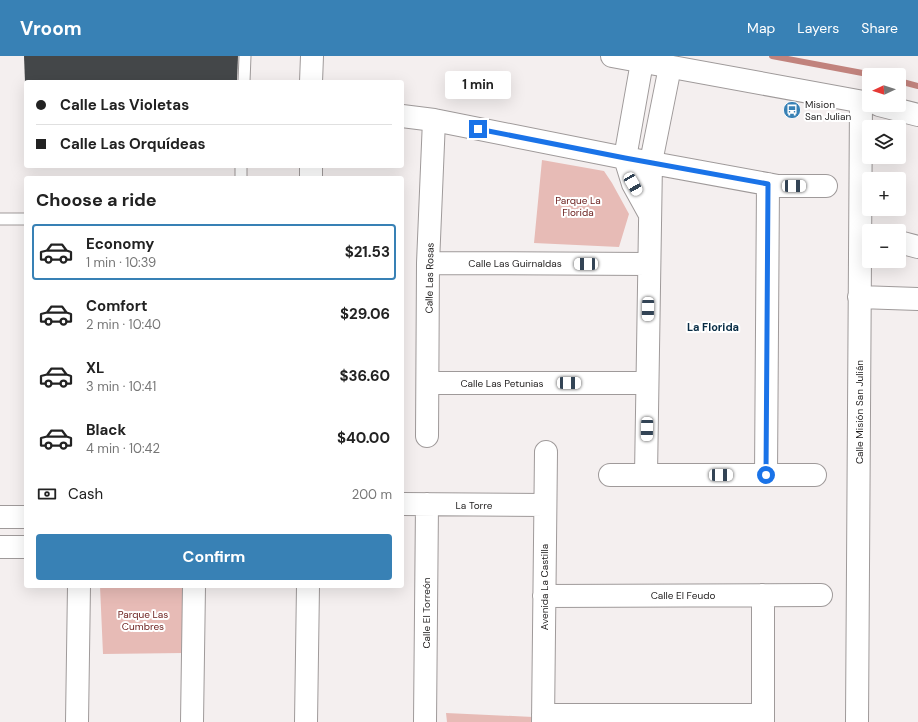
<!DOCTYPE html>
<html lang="en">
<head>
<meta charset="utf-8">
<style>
	:root { --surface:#fff; --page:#f2f2f2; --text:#222; --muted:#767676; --line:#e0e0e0; --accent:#3881b5 }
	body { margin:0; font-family:"DM Sans",sans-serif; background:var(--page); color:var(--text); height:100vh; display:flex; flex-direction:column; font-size:15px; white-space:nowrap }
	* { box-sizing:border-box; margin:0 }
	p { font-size:13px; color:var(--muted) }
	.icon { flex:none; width:22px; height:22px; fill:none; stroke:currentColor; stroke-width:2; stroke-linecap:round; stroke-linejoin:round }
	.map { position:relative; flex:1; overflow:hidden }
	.sheet { position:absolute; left:24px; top:120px; width:380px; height:412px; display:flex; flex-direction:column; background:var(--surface); border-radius:4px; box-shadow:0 4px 16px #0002 }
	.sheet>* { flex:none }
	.guide { position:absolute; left:24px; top:24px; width:380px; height:88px; border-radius:4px; box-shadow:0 4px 16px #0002; display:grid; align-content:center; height:88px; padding:0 12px; background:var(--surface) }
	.needle { width:26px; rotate:266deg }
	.fabs { position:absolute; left:862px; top:12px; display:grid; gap:8px }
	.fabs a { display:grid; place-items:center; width:44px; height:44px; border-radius:4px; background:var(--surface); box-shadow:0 4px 16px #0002; font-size:20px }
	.end { position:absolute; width:18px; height:18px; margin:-9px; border:5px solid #1a73e8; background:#fff; box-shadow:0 0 0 2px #fff }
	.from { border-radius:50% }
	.bubble { position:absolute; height:28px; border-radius:4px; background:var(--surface); box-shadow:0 4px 16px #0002; font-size:13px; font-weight:700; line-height:28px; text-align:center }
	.car { position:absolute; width:12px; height:24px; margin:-12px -6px; border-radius:5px; box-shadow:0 0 3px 1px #0007; background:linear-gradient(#fff 24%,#345 0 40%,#fff 0 76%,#345 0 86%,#fff 0) }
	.guide b { display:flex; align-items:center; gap:14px; height:38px; font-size:15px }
	.guide b+b { border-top:1px solid var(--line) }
	.guide i { width:10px; height:10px; background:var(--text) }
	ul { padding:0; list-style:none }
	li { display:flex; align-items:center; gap:12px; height:56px; margin:0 8px 6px; padding:0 4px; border:2px solid transparent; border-radius:4px }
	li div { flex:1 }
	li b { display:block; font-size:15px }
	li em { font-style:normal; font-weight:700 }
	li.selected { border-color:var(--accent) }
	li>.icon { width:36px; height:36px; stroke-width:1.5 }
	h2 { padding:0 12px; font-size:18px; line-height:48px }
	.pay { display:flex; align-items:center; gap:10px; height:44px; padding:0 12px; font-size:15px }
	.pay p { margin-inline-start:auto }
	.primary-button { display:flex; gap:8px; margin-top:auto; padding:8px 12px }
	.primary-button a { flex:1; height:46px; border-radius:4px; background:var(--accent); color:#fff; font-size:16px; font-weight:700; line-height:46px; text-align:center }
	header { display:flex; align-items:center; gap:24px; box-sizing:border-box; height:56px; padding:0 20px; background:var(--accent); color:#fff }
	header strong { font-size:19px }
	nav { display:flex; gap:22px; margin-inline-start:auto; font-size:14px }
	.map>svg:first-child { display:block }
</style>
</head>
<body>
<header>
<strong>Vroom</strong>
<nav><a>Map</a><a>Layers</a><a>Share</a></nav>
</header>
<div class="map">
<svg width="918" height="666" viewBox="0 0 918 666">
	<rect width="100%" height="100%" fill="#f4efef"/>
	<path fill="#e7bbb6" d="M542,104L604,115L612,127L629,158L619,191L534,187Z
		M100,530H185L183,597L103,598Z
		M446,657L533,661L532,666H447Z"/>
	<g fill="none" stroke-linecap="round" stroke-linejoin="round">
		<path stroke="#c1837d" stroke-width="6" d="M772,0L873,19
			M899,25L918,30"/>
	</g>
	<path fill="#444749" d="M24,0H238L237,26H25Z"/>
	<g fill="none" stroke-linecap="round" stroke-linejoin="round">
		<defs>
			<path id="service" d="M244,26L245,0
				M241,122V110
				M0,163H26"/>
			<path id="minor" d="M642,6L625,102L633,128L649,157
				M311,26L312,0
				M402,60L434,64L625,102L778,130H826
				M311,110V122
				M899,186L918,191
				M428,207L649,208
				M859,241L918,243
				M428,327H647
				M427,380L428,207L434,64
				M610,419H815
				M646,419L651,106L670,11
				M766,419L768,128
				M402,448L545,449
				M0,461H26
				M0,491H26
				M544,540L821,539
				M543,659H763
				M77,666L79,530
				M192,666L194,530
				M306,666L308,530
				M425,666L427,448
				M543,666L546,396
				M763,666V539
				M857,666L861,46"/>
			<path id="tertiary" d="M612,0L869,47
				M879,49L918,59"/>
		</defs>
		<use href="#service" stroke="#9f9a9a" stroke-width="13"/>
		<use href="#minor" stroke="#9f9a9a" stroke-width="24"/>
		<use href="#tertiary" stroke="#9f9a9a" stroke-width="24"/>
		<use href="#service" stroke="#fff" stroke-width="11"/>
		<use href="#minor" stroke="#fff" stroke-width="22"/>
		<use href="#tertiary" stroke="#fff" stroke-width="22"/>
	</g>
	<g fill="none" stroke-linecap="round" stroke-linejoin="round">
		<path stroke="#1a73e8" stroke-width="5" d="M478,73L625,102L768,128L766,419"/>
	</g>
	<defs>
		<symbol id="bus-disc" viewBox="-11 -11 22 22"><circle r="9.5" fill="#3881b5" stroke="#fff"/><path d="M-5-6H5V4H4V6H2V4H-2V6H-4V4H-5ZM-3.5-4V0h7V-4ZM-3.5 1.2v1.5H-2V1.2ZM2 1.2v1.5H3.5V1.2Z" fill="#fff"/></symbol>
	</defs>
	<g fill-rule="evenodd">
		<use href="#bus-disc" x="782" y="44" width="20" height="20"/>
	</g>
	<g text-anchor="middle" stroke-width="4" stroke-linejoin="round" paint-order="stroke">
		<g font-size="10" fill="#201e1e" stroke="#fff" text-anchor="start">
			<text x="805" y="52">Mision<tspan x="805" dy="12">San Julian</tspan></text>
		</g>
		<g font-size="10" fill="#6d2220" stroke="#fff">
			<text x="578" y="148">Parque La<tspan x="578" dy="12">Florida</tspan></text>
			<text x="143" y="562">Parque Las<tspan x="143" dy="12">Cumbres</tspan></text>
		</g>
		<g font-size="10" fill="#201e1e" stroke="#fff">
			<text x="515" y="211">Calle Las Guirnaldas</text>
			<text transform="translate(429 222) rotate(-89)" y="4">Calle Las Rosas</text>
			<text x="502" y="331">Calle Las Petunias</text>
			<text transform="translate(859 356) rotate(-90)" y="4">Calle Misión San Julián</text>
			<text x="474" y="453">La Torre</text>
			<text transform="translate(544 531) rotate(-90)" y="4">Avenida La Castilla</text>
			<text x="683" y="543">Calle El Feudo</text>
			<text transform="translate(426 557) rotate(-90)" y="4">Calle El Torreón</text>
		</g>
		<g font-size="11" font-weight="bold" fill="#092d46" stroke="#fff">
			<text x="713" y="275">La Florida</text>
		</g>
	</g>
</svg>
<div class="fabs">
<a><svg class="needle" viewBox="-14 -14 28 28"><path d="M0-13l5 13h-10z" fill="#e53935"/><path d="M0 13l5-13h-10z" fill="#767676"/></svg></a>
<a><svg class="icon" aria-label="layers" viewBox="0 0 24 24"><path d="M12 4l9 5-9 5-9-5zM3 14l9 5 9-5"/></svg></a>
<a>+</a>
<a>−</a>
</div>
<i class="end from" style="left:766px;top:419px"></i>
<i class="end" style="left:478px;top:73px"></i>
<div class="bubble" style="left:445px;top:15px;width:66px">1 min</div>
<i class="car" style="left:633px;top:128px;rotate:150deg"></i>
<i class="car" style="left:794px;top:130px;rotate:90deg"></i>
<i class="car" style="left:586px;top:208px;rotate:270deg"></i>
<i class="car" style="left:648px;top:253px;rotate:181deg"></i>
<i class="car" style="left:569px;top:327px;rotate:90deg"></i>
<i class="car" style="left:647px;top:373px;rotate:181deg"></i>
<i class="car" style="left:721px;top:419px;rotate:90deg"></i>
<div class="guide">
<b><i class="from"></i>Calle Las Violetas</b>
<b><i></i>Calle Las Orquídeas</b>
</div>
<section class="sheet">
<h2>Choose a ride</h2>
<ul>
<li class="selected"><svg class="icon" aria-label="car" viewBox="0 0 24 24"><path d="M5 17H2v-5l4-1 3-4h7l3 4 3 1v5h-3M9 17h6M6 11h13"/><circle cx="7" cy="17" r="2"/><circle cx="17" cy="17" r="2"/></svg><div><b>Economy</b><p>1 min · 10:39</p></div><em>$21.53</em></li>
<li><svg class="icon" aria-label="car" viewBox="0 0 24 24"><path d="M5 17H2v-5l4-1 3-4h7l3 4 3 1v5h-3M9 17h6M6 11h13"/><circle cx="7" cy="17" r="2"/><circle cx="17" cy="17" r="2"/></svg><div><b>Comfort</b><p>2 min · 10:40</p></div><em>$29.06</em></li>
<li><svg class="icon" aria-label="car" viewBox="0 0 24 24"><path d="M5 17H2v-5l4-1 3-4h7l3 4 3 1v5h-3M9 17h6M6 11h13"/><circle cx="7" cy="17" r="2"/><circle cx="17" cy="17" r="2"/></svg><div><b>XL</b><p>3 min · 10:41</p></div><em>$36.60</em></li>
<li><svg class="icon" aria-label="car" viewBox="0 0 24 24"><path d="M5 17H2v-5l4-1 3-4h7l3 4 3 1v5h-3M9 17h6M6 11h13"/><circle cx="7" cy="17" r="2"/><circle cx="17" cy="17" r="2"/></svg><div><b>Black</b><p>4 min · 10:42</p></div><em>$40.00</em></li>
</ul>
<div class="pay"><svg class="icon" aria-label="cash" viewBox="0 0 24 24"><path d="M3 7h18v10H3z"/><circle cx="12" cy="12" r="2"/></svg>Cash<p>200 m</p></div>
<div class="primary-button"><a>Confirm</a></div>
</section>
</div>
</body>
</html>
